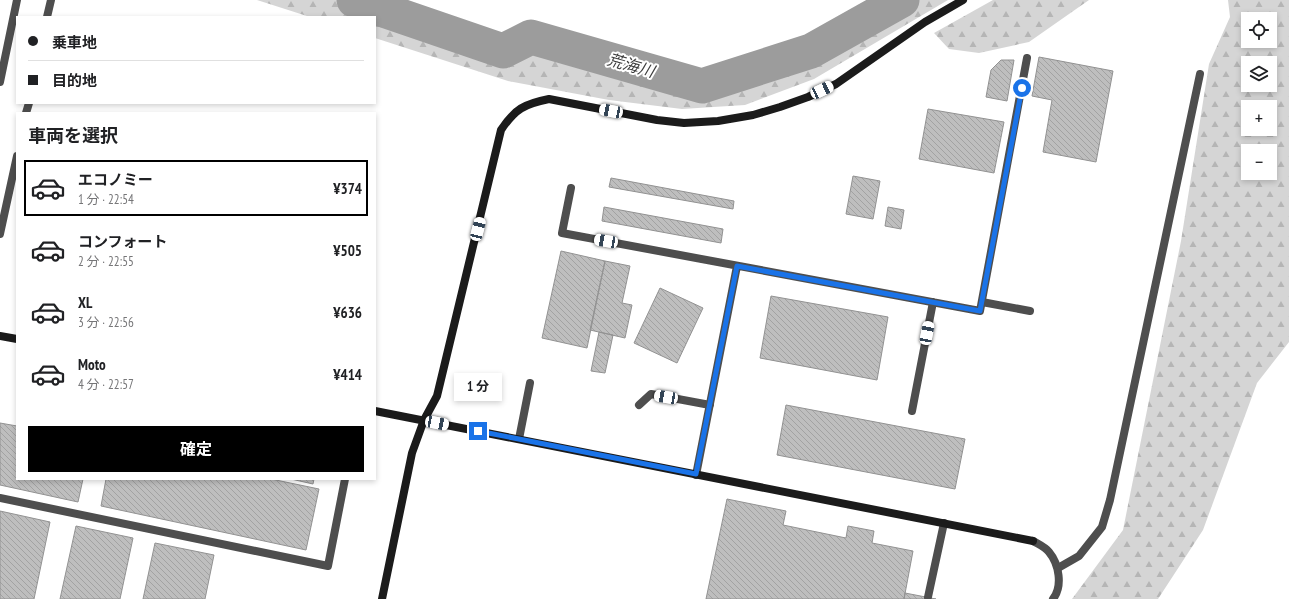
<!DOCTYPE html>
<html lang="ja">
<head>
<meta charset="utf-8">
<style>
	:root { --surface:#fff; --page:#f6f6f6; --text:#202124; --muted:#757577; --line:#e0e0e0; --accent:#000 }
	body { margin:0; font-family:"PT Sans Narrow","Noto Sans JP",sans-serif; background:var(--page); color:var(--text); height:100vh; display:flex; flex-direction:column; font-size:15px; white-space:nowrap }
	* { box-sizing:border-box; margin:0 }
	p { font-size:13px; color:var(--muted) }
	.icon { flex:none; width:22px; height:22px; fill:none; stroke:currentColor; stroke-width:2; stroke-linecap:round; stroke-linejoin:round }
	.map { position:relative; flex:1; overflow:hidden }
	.drawer { position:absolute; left:16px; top:112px; width:360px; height:368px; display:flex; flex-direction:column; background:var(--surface); border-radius:0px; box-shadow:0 2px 6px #0003 }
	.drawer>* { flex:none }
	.banner { position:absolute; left:16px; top:16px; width:360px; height:88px; border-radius:0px; box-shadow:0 2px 6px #0003; display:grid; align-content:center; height:88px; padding:0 12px; background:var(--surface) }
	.fabs { position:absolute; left:1241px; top:12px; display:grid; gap:8px }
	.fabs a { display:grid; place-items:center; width:36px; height:36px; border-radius:0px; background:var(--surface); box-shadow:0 2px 6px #0003; font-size:20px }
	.end { position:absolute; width:18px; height:18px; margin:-9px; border:5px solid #1a73e8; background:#fff; box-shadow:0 0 0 2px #fff }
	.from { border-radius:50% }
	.bubble { position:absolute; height:28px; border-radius:0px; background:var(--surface); box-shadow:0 2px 6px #0003; font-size:13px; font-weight:700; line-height:28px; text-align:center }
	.car { position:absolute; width:12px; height:24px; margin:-12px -6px; border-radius:5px; box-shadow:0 0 3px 1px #0007; background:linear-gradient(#fff 24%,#345 0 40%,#fff 0 76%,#345 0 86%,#fff 0) }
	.banner b { display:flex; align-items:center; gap:14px; height:38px; font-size:15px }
	.banner b+b { border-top:1px solid var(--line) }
	.banner i { width:10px; height:10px; background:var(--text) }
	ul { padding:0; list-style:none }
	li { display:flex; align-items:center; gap:12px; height:56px; margin:0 8px 6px; padding:0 4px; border:2px solid transparent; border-radius:0px }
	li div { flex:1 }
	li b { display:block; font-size:15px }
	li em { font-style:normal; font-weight:700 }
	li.current { border-color:var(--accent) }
	li>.icon { width:36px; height:36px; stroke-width:1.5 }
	h2 { padding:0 12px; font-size:18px; line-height:48px }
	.action { display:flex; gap:8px; margin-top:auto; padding:8px 12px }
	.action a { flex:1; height:46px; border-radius:0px; background:var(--accent); color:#fff; font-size:16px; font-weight:700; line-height:46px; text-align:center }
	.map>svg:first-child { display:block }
</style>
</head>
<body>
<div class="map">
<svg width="1289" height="599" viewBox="0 0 1289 599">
	<defs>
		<pattern id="forest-firs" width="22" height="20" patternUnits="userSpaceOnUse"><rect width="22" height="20" fill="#d5d5d5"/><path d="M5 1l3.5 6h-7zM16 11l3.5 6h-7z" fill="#b5b5b5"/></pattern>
		<pattern id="building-back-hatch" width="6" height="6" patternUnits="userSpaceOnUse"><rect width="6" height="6" fill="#bebebe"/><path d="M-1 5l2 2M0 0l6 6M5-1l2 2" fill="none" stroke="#a2a2a2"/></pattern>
	</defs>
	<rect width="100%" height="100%" fill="#fff"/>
	<path fill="url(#forest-firs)" fill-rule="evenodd" d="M257,0H336L505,58L533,45L704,91L814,58L910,0H948L814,79L745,105L682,109L609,100L508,81L375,38V17H310Z
		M993,0H1089L1029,42L979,53L949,49L934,33Z
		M1228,0H1289V342L1257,383L1203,530L1158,599H1072L1123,530L1181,241L1209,64L1230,17ZM1248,19H1270V41H1248ZM1248,63H1270V85H1248ZM1248,107H1270V129H1248ZM1248,151H1270V173H1248Z"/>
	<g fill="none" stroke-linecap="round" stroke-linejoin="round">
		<path stroke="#9c9c9c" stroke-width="35" d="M354,0L503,51L531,37L702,86L811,51L902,0"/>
	</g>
	<path fill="url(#building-back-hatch)" stroke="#929292" d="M1039,57L1113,71L1096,162L1043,152L1052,100L1032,96Z
		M1001,60H1014L1007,101L986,97L991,70Z
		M928,109L1004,122L994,173L919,159Z
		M853,176L880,181L873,219L846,214Z
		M611,178L734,201L733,209L609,187Z
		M604,207L723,229L721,243L602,221Z
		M888,207L904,210L901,229L885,226Z
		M561,251L605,261L587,348L542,338Z
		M605,261L630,266L622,303L632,305L625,338L590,330Z
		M660,288L703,308L677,363L634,343Z
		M771,296L888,317L877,380L760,358Z
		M599,332L613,335L605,373L591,371Z
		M786,405L965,439L955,489L777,455Z
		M0,423L17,426V479H83L78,502L0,485Z
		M106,479H271L319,489L306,550L101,506Z
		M291,479H314L313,484Z
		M727,499L786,511L783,525L846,538L848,526L874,531L872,543L913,551L904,599H706Z
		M0,511L50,522L34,599H0Z
		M76,526L133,538L120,599H60Z
		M155,543L214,555L205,599H143Z
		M905,593L936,599H904Z"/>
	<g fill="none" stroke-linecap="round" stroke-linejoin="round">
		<path stroke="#4e4e4e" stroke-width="8" d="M0,82L17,0
			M571,188L562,233L980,311L1027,58
			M982,302L1030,311
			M639,405L651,394L710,405
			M912,411L933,302
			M519,439L530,383
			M696,475L737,266
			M0,498L328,566L345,479
			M1058,568L1079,556L1102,527L1110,500L1200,74
			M928,597L944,523"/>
		<path stroke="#4e4e4e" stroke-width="8" d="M47,17L51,0
			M26,113L29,103
			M0,234L17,156
			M1033,541C1038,544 1045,547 1049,552C1059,564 1063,586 1053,599"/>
		<path stroke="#1b1b1b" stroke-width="8" d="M0,336L17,339
			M375,411L1033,541
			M382,599L412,453L424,420L437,396L501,130C515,109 524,104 549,99L657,120L684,123L718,121L753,115L780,107L808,97L836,84L925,22L963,0"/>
	</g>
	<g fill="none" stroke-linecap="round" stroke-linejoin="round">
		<path stroke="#1a73e8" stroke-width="5" d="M478,431L696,474L737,266L980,311L1022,88"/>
	</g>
	<g text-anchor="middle" stroke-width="4" stroke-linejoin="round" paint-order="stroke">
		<g font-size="16" font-style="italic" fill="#3d3d3d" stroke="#fff">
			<text transform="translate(631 65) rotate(16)" y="6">荒海川</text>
		</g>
	</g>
</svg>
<div class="fabs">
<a><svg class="icon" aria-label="locate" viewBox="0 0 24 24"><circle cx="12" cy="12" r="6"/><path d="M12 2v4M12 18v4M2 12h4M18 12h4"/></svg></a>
<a><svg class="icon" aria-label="layers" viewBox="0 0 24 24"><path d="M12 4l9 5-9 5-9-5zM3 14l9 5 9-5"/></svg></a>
<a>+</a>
<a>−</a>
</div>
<i class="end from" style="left:1022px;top:88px"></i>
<i class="end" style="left:478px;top:431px"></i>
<div class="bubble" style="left:454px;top:373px;width:48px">1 分</div>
<i class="car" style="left:822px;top:90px;rotate:65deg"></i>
<i class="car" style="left:611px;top:111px;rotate:281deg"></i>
<i class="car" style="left:478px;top:229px;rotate:14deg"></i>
<i class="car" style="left:606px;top:241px;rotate:280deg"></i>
<i class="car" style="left:927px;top:333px;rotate:11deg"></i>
<i class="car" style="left:666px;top:397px;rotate:280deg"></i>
<i class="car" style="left:437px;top:423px;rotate:101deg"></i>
<div class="banner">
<b><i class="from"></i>乗車地</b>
<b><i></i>目的地</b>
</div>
<section class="drawer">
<h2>車両を選択</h2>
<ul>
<li class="current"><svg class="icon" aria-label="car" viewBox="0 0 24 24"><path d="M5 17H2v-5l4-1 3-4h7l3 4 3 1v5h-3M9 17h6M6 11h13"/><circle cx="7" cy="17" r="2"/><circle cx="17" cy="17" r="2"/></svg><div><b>エコノミー</b><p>1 分 · 22:54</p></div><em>¥374</em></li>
<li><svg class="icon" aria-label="car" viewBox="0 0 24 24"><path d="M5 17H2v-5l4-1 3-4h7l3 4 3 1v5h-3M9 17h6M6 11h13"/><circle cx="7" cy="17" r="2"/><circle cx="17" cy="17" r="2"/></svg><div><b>コンフォート</b><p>2 分 · 22:55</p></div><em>¥505</em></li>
<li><svg class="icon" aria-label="car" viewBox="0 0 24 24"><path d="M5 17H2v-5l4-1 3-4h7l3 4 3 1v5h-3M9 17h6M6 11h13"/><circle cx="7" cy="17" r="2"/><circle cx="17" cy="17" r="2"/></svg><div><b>XL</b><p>3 分 · 22:56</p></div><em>¥636</em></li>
<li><svg class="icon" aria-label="car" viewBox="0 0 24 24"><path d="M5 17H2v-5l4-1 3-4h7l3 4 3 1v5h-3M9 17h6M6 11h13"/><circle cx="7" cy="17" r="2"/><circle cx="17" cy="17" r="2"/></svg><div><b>Moto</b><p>4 分 · 22:57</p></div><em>¥414</em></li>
</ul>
<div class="action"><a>確定</a></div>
</section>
</div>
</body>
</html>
